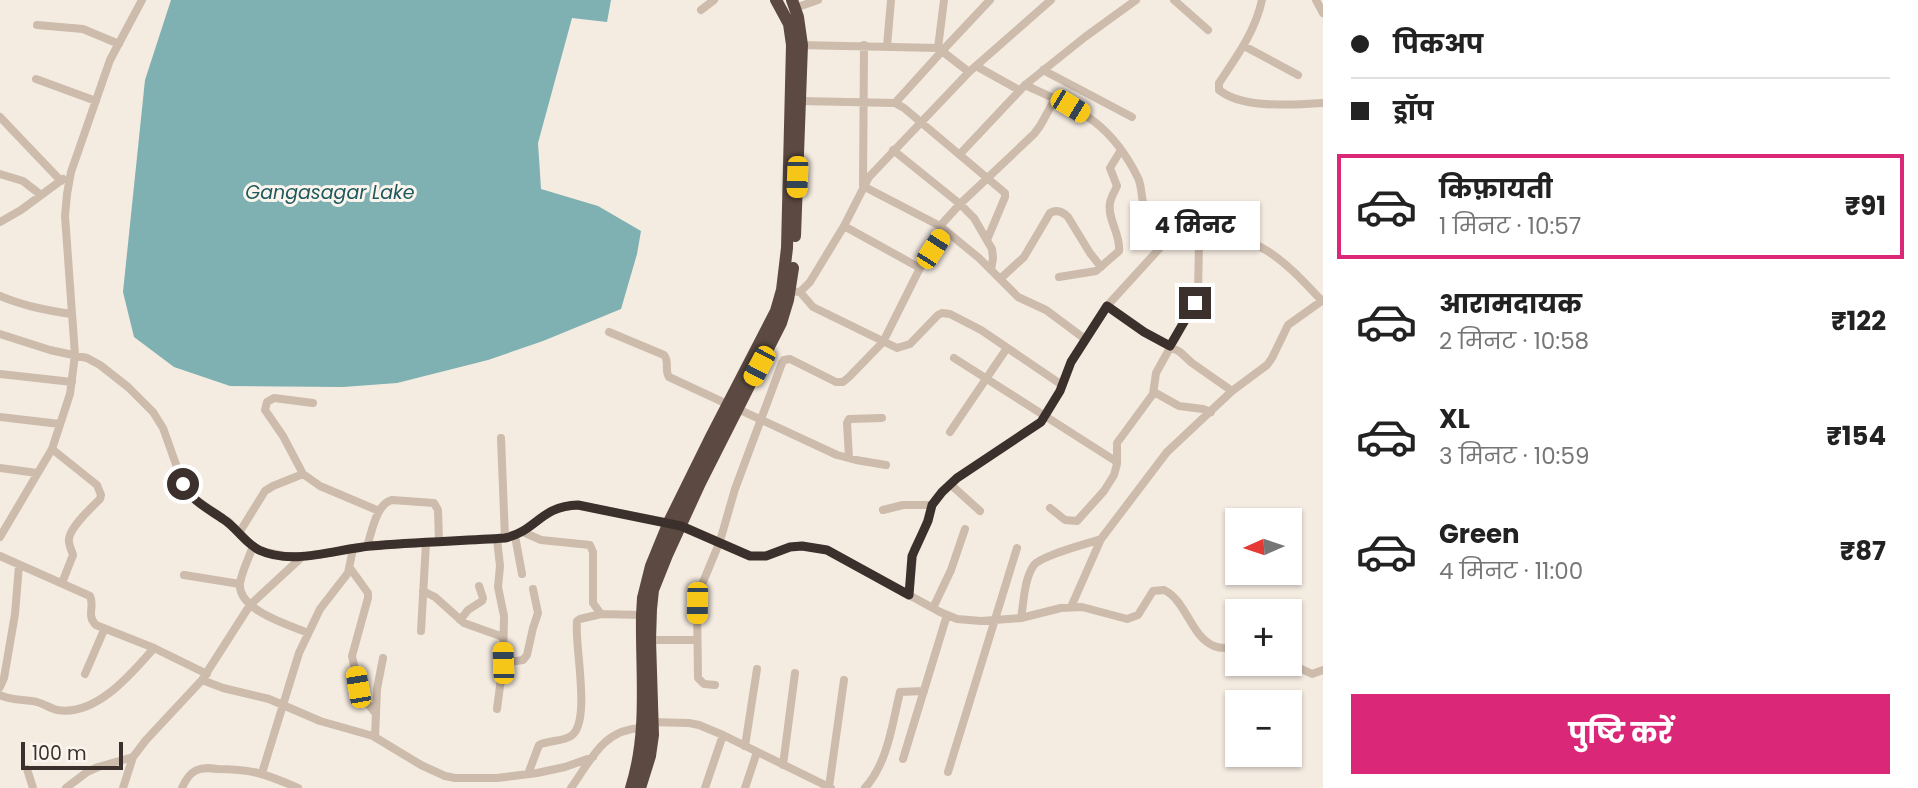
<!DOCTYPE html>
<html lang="hi">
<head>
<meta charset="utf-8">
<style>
	:root { --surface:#fff; --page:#f6f6f6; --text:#222; --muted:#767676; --line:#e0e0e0; --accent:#db2777 }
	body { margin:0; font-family:Poppins,"Noto Sans Devanagari",sans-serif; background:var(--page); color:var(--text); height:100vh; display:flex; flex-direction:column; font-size:26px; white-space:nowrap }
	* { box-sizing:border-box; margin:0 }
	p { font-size:23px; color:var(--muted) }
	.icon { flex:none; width:38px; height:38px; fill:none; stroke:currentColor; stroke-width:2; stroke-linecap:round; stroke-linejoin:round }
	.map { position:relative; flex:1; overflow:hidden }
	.drawer { display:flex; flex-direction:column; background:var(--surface); width:595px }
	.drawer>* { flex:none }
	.hud { display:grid; align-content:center; height:154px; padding:0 28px; background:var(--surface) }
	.needle { width:46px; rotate:267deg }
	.tools { position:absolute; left:1225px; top:508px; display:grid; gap:14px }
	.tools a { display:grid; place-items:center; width:77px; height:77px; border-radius:0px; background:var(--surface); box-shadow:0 2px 5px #0004; font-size:35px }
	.scale { position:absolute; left:21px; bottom:18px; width:102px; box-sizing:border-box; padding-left:7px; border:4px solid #3b302b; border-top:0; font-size:19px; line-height:24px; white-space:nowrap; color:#3b302b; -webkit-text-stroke:5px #fbf5ee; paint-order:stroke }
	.end { position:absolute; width:32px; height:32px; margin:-16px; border:9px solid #3b302b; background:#fff; box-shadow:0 0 0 4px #fff }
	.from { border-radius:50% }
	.bubble { position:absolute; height:49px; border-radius:0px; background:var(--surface); box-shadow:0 2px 5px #0004; font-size:23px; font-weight:700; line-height:49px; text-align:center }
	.car { position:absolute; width:21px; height:42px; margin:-21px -10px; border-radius:9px; box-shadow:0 0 5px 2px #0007; background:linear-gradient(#f5c518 24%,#345 0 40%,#f5c518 0 76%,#345 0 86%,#f5c518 0) }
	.hud b { display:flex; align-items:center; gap:24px; height:66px; font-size:26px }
	.hud b+b { border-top:2px solid var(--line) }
	.hud i { width:18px; height:18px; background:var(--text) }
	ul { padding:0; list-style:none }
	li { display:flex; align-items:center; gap:21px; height:105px; margin:0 14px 10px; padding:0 14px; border:4px solid transparent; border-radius:0px }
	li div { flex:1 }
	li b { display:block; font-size:26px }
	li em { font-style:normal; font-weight:700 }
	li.on { border-color:var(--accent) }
	li>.icon { width:63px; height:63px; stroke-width:1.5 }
	.action { display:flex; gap:14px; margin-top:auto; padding:14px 28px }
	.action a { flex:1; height:80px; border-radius:0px; background:var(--accent); color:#fff; font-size:28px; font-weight:700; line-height:80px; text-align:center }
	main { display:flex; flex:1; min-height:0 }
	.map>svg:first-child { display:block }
</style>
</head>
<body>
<main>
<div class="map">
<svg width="1323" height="788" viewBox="0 0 1323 788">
	<rect width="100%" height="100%" fill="#f4ebe1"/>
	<path fill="#7fb0b2" d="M171,0H611L607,22L572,18L538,143L541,189L598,206L641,231L637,254L621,309L543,341L488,360L397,383L343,387L230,386L174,367L134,337L123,292L145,80Z"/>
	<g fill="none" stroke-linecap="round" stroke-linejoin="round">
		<path stroke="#cdbbac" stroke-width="8" d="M1174,0L1208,30
			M1262,0C1255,32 1237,56 1219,83V90C1245,110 1292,104 1323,103
			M1316,0L1323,13
			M795,8L818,0
			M701,10L714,0
			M37,25L83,29L119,44
			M798,45L938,48L969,72
			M864,45L863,186L940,226L979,258L1018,297L1046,310L1085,339
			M887,46L891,0
			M1244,46L1298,75
			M938,48L944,0
			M976,66L1019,90
			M1043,70L1132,117
			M36,79L96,101
			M800,101L895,103L904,108L1005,193V197L987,240
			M895,103L943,50L990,0
			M0,117L61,181
			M893,150L960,204L974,218L992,249L993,258L991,270
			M960,154L1025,85L1085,37L1136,0
			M0,174L23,181L41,195
			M0,222L21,210L63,179
			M844,226L920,268
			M940,226L960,204L1034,134L1040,126L1055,99
			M1059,277L1096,271L1119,251C1121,235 1107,219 1110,203C1111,197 1115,191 1117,186L1110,168L1121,150
			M1000,279L1024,257L1050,213C1057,209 1063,212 1068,217L1090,253L1101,267
			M786,291L800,292L810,282L844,226L869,177L969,72L1051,0
			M800,292L813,307L897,348L910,344L938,315L942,313L950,314L981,330L1062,385
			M0,296C23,306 46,310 71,314
			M1107,306L1144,332L1180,352L1192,363L1232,391
			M609,332L664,355C670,362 664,370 669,377L837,455L856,460L886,465
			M0,334L50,350L87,358L100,365L128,387L153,412L163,428L183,484L190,496L229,522L246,541L260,551L286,556H303L317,555L367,546L505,538C537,532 540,506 578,505L681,525L750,556H766L790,547L802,546L827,550L940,612L957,619L981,621L1021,618L1061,608L1082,607L1127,619L1138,615L1153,591L1164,590C1187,601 1190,636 1214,646C1221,649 1230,648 1237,647
			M954,358L1117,462
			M0,374L72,382
			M1154,392L1179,406L1203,409L1211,412
			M313,403L274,398L267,402L265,410L283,436L303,474L320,486L379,511
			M0,417L60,424
			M950,432L1007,348
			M501,438L505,538
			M52,449L97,485L101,495L100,499C91,508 70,527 69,539C68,544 72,551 73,555L62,583
			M849,458L847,423L849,419L882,418
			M0,468L37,473
			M950,484L980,511
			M1050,508L1065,520L1077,521L1104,491L1114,475L1117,464V443L1153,394L1156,373L1195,303L1198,293L1199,244L1203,237C1256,228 1290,267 1322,301
			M883,510L903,505H932
			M523,532L541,540L590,545L593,552V603L601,614
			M239,533L265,491L273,486L303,474
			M515,536L522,574
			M0,537L52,449L70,394L75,355L65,216L67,194L71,172L110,60L142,0
			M253,546C249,558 242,571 240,583C237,610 289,625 308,633
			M367,546C372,532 376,504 392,500L434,503L438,510L439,542
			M0,556L90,596C95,606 86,616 96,625L154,648L207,674
			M350,568L368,593V598L352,656L360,694L376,714
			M184,575L240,584
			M423,591L435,597L464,623L503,637
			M909,595L914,549L924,530L932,505L936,499L957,478L1041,422L1060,391L1071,362L1107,306L1169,238C1167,225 1153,219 1146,209C1140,201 1143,188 1138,178C1110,121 1079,110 1025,85
			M1071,607L1101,539L1167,452L1232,391L1267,365L1272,358L1288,325L1323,300
			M933,608L951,570L965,529
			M1021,618C1024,601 1024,579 1034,565C1042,555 1087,544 1101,539
			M460,620L468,610L482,601L483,598L479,586
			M421,631L426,543
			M650,640H697
			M503,663L523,660L527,655L533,628L538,613L533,589
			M1289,663L1312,674L1323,670
			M85,674L104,630
			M202,680L223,688L269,699L320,721L373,736L421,765L445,776L455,778H497L537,773L565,767L593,757
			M715,685L704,684L698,678L697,603L701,587L720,541L735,489L782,363L784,360L790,359L836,382H843L849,377L883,342L920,268L945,230
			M0,687L4,678L15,614L19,565
			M0,695C12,701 24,699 37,702C44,704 50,708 57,710C96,717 132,673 154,648
			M497,709L503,663L504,616L498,587L500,566L497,539
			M649,722L689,723L699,725L723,735L831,788
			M375,737L377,689L383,658
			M745,746L757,669
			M903,759L947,615
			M783,765L795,673
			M27,769L33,788
			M948,772L1017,548
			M262,773L299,653L320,609L348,573L353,549
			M528,774L539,745C549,740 562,742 571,736C592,722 574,645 577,621L580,619L601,614L642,615
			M829,787L844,680
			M66,788L87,772L98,767L133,757L146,740L202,680L250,605L303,556
			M123,788L133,757
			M182,788C185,781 189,774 195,771C202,767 210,768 217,769C252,769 266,774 298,788
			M571,788C591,760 603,729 642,728
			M705,788L723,735
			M745,788L757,752
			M865,788C888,762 892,725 900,692L924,691"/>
		<path stroke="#5c4a42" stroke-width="12" d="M792,0L798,17L802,45L795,236
			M631,788C649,732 641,673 642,615L643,598L651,566L669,522L711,437L776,311L782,290L787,248L792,45L789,24L776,0
			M640,788L650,756L653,735L650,640L651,609L653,590L667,555L700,483L781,323L788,300L793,268"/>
	</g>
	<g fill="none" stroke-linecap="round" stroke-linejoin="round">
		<path stroke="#3b302b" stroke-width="9" d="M183,484C191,500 207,508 223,519C236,527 245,543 259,550C293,566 336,549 371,546C415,542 460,541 505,538C537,531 540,506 578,505L681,526L750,556H766L790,547L802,546L827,550L909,595L912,556L928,521L932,505L942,492L957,478L1041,422L1060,391L1071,362L1107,306L1144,332L1170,346L1195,303"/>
	</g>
	<g text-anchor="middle" stroke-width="6" stroke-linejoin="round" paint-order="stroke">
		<g font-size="19" font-style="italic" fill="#1f5a5e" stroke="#fbf5ee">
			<text x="330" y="199">Gangasagar Lake</text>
		</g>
	</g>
</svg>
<div class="tools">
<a><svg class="needle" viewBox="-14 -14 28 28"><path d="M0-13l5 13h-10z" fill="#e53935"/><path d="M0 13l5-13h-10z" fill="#767676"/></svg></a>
<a>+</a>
<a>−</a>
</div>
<div class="scale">100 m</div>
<i class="end from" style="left:183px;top:484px"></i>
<i class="end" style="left:1195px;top:303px"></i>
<div class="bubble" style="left:1130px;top:201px;width:130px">4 मिनट</div>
<i class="car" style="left:1070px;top:106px;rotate:121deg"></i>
<i class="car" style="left:797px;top:177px;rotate:182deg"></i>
<i class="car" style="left:933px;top:249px;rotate:33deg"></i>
<i class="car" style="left:759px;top:366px;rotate:208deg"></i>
<i class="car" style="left:697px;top:603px;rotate:181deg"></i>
<i class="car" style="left:503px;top:663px;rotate:358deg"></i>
<i class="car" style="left:358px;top:687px;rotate:350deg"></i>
</div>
<section class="drawer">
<div class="hud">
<b><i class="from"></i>पिकअप</b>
<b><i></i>ड्रॉप</b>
</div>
<ul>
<li class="on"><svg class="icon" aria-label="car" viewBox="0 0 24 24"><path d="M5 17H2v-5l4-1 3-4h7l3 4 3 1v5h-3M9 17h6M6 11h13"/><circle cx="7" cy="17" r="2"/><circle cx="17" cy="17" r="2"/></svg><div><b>किफ़ायती</b><p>1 मिनट · 10:57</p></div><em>₹91</em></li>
<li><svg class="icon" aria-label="car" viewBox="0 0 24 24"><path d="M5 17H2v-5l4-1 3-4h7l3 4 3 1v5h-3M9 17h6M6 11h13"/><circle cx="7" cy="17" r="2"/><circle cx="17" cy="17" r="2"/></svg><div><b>आरामदायक</b><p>2 मिनट · 10:58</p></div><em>₹122</em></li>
<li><svg class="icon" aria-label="car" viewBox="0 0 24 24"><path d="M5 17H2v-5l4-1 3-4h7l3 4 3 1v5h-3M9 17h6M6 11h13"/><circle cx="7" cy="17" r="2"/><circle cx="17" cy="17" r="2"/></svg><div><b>XL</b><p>3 मिनट · 10:59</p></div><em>₹154</em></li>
<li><svg class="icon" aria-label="car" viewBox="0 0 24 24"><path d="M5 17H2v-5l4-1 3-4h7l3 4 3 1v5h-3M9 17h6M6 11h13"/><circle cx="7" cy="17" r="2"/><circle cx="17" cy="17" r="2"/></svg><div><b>Green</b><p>4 मिनट · 11:00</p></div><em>₹87</em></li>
</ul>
<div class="action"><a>पुष्टि करें</a></div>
</section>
</main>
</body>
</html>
